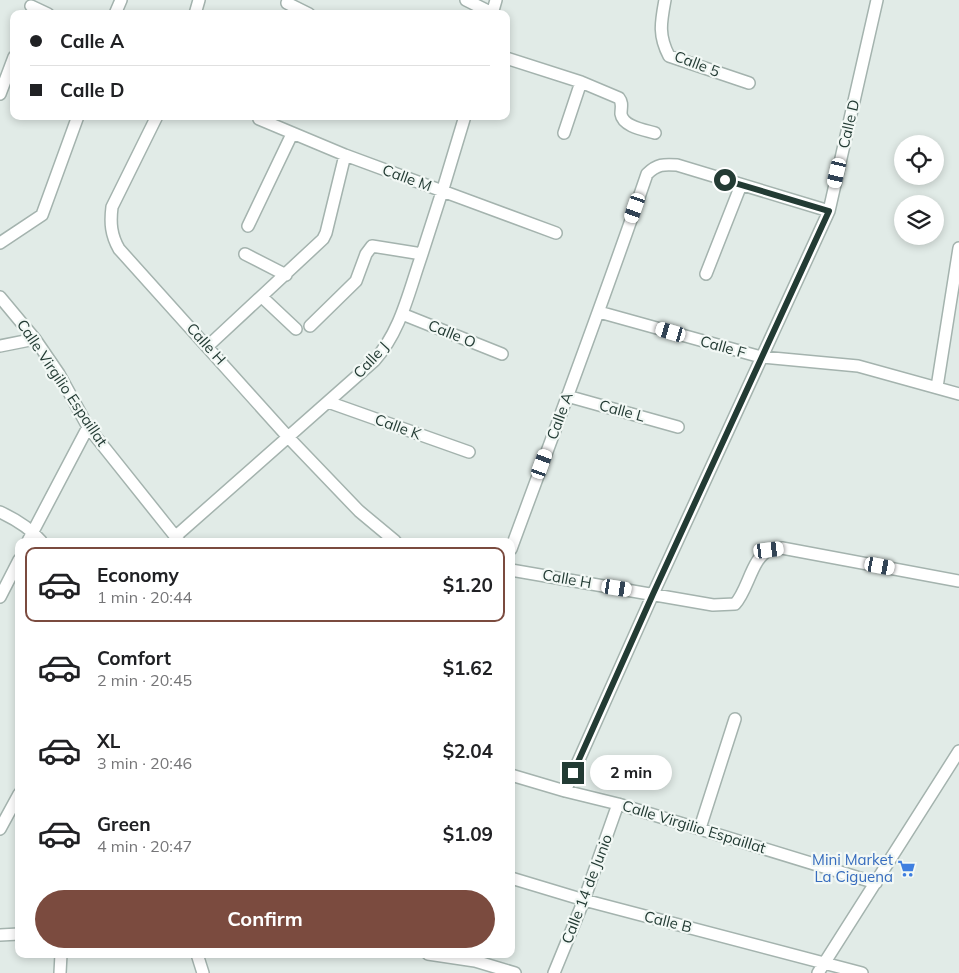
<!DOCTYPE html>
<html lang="en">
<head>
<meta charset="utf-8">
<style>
	:root { --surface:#fff; --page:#f2f2f2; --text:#202124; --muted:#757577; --line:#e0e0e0; --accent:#7b4b3f }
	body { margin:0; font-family:Mulish,sans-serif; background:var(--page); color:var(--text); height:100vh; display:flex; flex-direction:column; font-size:19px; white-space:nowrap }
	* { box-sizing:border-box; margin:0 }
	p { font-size:16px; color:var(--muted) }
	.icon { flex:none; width:28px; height:28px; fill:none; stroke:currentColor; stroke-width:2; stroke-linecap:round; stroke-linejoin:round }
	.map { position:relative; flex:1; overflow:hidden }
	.side { position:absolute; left:15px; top:538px; width:500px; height:420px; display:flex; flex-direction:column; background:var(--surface); border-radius:10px; box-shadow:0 2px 8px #0003 }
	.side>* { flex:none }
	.top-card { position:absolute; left:10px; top:10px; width:500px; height:110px; border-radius:10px; box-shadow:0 2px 8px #0003; display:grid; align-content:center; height:110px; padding:0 20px; background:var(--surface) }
	.fabs { position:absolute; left:894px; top:135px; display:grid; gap:10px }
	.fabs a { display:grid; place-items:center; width:50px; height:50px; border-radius:50%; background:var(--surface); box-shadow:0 2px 8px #0003; font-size:25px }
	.end { position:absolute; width:22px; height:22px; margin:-11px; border:6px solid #233b34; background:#fff; box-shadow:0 0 0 2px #fff }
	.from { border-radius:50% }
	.bubble { position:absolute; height:35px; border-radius:18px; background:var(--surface); box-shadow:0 2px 8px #0003; font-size:16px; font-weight:700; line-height:35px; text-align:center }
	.car { position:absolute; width:15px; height:30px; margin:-15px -8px; border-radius:6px; box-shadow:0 0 4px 1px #0007; background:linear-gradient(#fff 24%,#345 0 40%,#fff 0 76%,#345 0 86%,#fff 0) }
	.top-card b { display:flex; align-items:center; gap:18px; height:48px; font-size:19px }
	.top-card b+b { border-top:1px solid var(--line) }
	.top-card i { width:12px; height:12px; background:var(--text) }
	ul { padding:9px 0 0; list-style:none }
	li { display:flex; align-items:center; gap:15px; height:75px; margin:0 10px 8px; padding:0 10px; border:2px solid transparent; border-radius:10px }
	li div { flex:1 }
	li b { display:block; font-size:19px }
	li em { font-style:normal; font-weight:700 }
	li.selected { border-color:var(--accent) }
	li>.icon { width:45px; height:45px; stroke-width:1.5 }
	.button { display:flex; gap:10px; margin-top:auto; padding:10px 20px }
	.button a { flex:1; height:58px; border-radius:30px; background:var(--accent); color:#fff; font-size:20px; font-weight:700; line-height:58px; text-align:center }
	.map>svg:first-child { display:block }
</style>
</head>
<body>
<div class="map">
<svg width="959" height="973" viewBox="0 0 959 973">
	<rect width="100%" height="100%" fill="#e1ebe7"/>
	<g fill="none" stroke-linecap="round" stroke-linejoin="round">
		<defs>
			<path id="minor" d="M466,0L492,13
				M665,0C661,22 658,35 669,56L749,83
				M287,3L309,14
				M31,6L48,14
				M115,14L121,0
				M195,14L199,0
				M492,14L496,0
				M506,58L581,82L619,98C623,103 621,107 621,114C623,127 645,130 655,133
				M0,94L14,57
				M157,116L112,207C110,223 111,235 119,249L288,437L359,511L395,541
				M259,119L345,155L556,233
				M564,133L581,82
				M248,226L292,134
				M0,243L42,215L78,116
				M245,254L286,275
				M706,274L741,185
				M0,297L35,339L59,374L88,427L179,541
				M262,297L296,329
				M599,312L761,357L858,366L959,394
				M402,314L502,354
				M310,326L356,281L366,254L372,246L422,254
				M0,346L35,339
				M208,346L323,239L326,233L345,155
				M937,387L959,248
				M567,396L678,427
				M328,402L469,452
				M0,512C15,519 30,528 41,541
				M176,536L374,361C400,332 408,295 420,260C436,212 451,164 465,116
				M28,541L88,427
				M511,549C557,424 604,300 647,174C657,164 664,164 677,165L829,211
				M511,570L713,605L735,604C748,591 752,556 770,550C773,548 778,549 782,548L959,581
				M0,597L19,560
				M511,775L565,791L618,804L876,883
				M565,791L653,594L829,211L877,0
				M700,828L735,719
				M0,829L19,794
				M511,878L584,900L862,973
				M0,935L19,934
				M197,954L203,973
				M428,954L475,961L515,973
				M60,973L61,954
				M554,973L584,900L618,804
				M818,973L959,751"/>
		</defs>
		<use href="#minor" stroke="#a4b3ae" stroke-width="14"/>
		<use href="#minor" stroke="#fff" stroke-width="11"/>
	</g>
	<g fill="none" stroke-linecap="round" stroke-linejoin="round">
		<path stroke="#233b34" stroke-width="6" d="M573,773L653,594L829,211L725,180"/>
	</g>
	<defs>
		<symbol id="supermarket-bare" viewBox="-9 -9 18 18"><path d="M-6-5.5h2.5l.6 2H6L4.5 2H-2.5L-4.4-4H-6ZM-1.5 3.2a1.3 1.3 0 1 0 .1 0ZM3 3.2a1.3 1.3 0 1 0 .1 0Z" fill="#3f7fe0" stroke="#f2f8f5" stroke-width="2.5" paint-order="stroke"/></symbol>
	</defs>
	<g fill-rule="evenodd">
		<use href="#supermarket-bare" x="894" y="856" width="25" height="25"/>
	</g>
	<g text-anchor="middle" stroke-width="4.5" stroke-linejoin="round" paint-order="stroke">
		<g font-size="15" fill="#233b34" stroke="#f2f8f5">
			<text transform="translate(697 64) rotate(21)" y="5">Calle 5</text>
			<text transform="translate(849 124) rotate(-77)" y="5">Calle D</text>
			<text transform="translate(407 178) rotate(20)" y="5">Calle M</text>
			<text transform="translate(452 334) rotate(22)" y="5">Calle O</text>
			<text transform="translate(206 344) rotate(48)" y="5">Calle H</text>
			<text transform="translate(723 347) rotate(16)" y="5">Calle F</text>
			<text transform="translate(371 360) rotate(-47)" y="5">Calle J</text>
			<text transform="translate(62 383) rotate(56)" y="5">Calle Virgilio Espaillat</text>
			<text transform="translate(622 411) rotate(15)" y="5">Calle L</text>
			<text transform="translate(560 416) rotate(-70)" y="5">Calle A</text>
			<text transform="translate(398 427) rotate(20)" y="5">Calle K</text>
			<text transform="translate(567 579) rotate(10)" y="5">Calle H</text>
			<text transform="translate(694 827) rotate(17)" y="5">Calle Virgilio Espaillat</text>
			<text transform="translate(587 889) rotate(-69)" y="5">Calle 14 de Junio</text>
			<text transform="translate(668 922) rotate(14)" y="5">Calle B</text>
		</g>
		<g font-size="15" fill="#366cbe" stroke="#f2f8f5" text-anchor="end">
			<text x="893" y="865">Mini Market<tspan x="893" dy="17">La Ciguena</tspan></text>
		</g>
	</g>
</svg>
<div class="fabs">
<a><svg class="icon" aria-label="locate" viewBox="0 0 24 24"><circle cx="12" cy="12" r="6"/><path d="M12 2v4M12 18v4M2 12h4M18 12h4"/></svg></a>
<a><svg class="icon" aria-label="layers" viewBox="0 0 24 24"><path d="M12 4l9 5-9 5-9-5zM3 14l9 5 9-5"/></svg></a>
</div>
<i class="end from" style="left:725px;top:180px"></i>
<i class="end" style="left:573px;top:773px"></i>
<div class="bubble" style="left:590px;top:755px;width:82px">2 min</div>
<i class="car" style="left:837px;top:173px;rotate:193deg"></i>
<i class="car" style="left:635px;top:208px;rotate:199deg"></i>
<i class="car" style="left:671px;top:332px;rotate:286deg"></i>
<i class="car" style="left:542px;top:464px;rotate:20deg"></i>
<i class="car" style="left:769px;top:550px;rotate:83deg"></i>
<i class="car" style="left:880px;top:566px;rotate:100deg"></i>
<i class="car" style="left:617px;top:588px;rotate:99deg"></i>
<div class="top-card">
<b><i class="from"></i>Calle A</b>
<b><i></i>Calle D</b>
</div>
<section class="side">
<ul>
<li class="selected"><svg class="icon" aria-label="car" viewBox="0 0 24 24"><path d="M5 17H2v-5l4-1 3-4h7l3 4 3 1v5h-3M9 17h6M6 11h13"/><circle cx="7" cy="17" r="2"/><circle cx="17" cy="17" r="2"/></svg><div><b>Economy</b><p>1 min · 20:44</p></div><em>$1.20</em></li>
<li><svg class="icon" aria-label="car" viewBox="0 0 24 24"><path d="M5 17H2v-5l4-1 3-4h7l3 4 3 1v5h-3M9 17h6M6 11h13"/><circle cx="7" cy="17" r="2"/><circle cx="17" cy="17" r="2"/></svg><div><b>Comfort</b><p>2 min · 20:45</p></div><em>$1.62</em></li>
<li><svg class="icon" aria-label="car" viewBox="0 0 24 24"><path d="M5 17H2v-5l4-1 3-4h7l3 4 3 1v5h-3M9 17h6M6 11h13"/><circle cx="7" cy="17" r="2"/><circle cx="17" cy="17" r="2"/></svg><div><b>XL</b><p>3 min · 20:46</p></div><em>$2.04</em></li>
<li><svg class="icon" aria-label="car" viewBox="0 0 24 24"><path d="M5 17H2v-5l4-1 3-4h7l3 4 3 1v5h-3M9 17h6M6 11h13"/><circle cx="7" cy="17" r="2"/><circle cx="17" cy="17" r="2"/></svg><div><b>Green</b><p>4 min · 20:47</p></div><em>$1.09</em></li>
</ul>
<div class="button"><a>Confirm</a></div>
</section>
</div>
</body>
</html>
